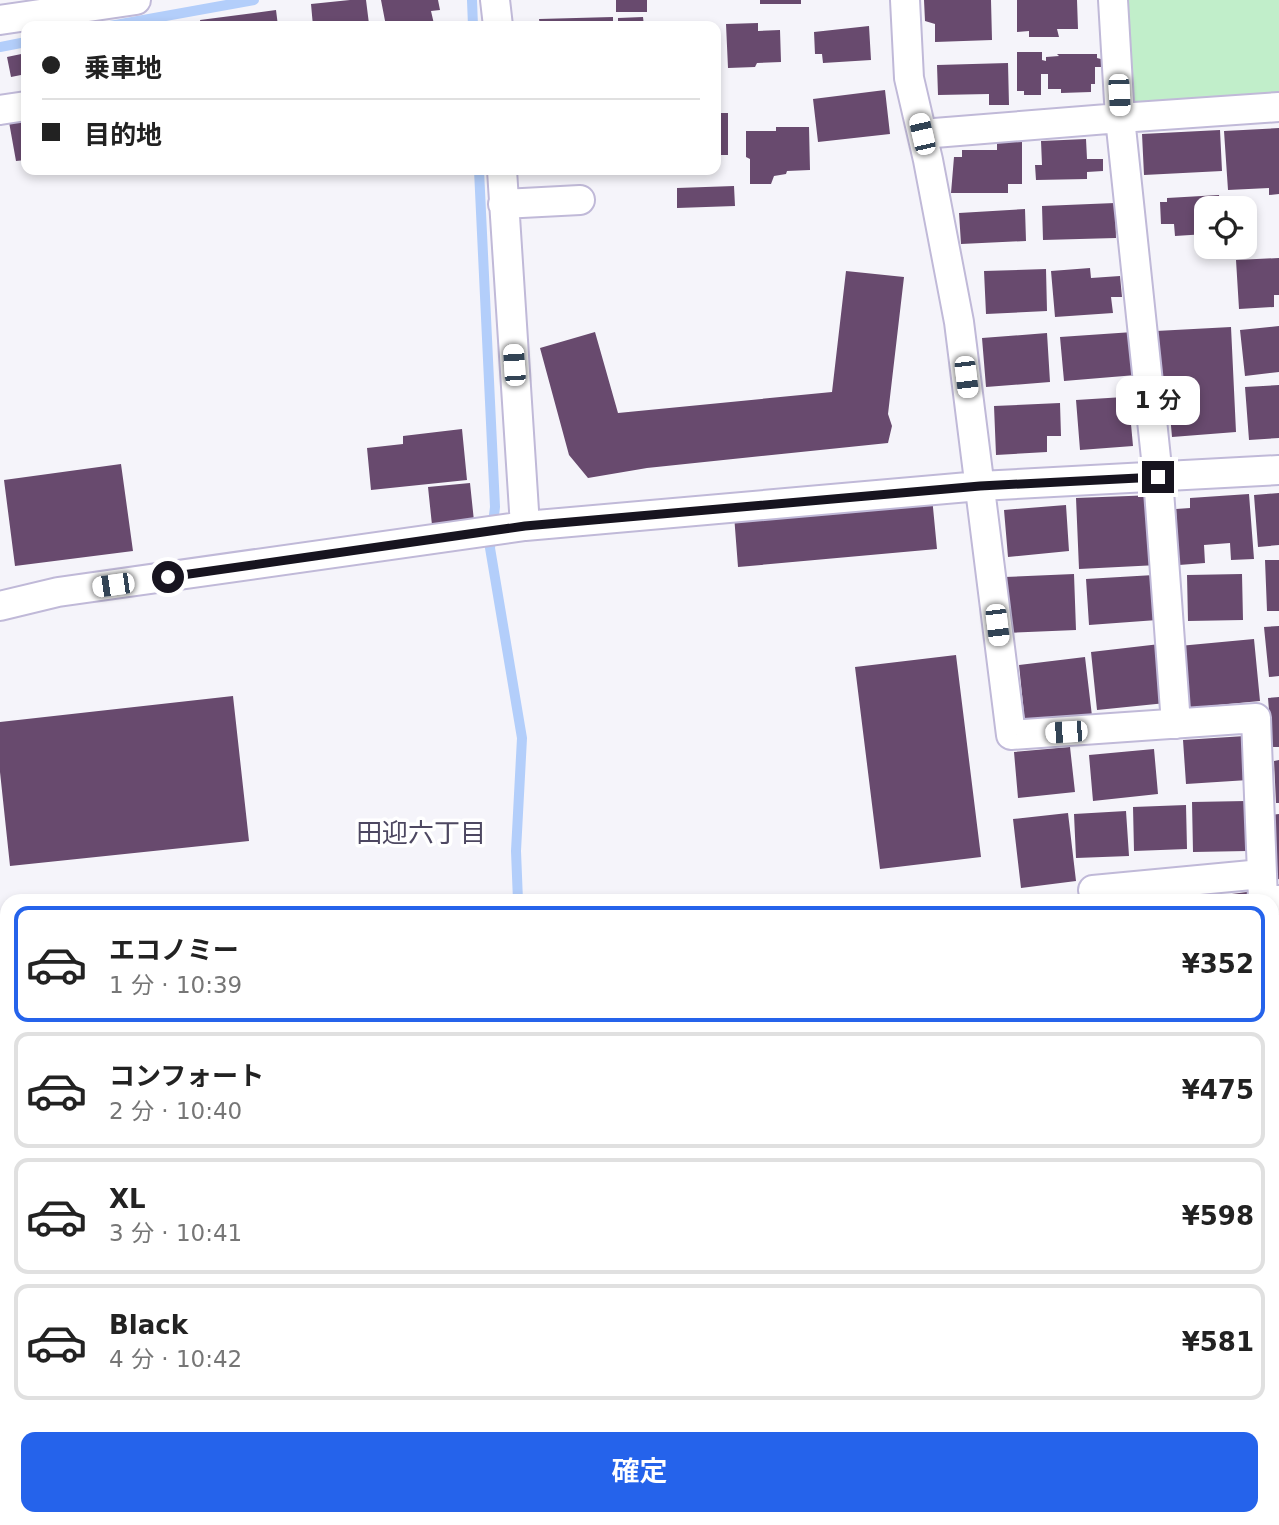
<!DOCTYPE html>
<html lang="ja">
<head>
<meta charset="utf-8">
<style>
	:root { --surface:#fff; --page:#f2f2f2; --text:#222; --muted:#767676; --line:#e0e0e0; --accent:#2563eb }
	body { margin:0; font-family:"DejaVu Sans","Noto Sans JP",sans-serif; background:var(--page); color:var(--text); height:100vh; display:flex; flex-direction:column; font-size:26px; white-space:nowrap }
	* { box-sizing:border-box; margin:0 }
	p { font-size:23px; color:var(--muted) }
	.icon { flex:none; width:38px; height:38px; fill:none; stroke:currentColor; stroke-width:2; stroke-linecap:round; stroke-linejoin:round }
	.map { position:relative; flex:1; overflow:hidden }
	.drawer { position:absolute; left:0px; top:894px; width:1279px; height:632px; display:flex; flex-direction:column; background:var(--surface); border-radius:21px 21px 0 0; box-shadow:0 4px 10px #0003 }
	.drawer>* { flex:none }
	.top-card { position:absolute; left:21px; top:21px; width:700px; height:154px; border-radius:14px; box-shadow:0 4px 10px #0003; display:grid; align-content:center; height:154px; padding:0 21px; background:var(--surface) }
	.tools { position:absolute; left:1194px; top:196px; display:grid; gap:14px }
	.tools a { display:grid; place-items:center; width:63px; height:63px; border-radius:14px; background:var(--surface); box-shadow:0 4px 10px #0003; font-size:35px }
	.end { position:absolute; width:32px; height:32px; margin:-16px; border:9px solid #17141f; background:#fff; box-shadow:0 0 0 4px #fff }
	.from { border-radius:50% }
	.bubble { position:absolute; height:49px; border-radius:14px; background:var(--surface); box-shadow:0 4px 10px #0003; font-size:23px; font-weight:600; line-height:49px; text-align:center }
	.car { position:absolute; width:21px; height:42px; margin:-21px -10px; border-radius:9px; box-shadow:0 0 5px 2px #0007; background:linear-gradient(#fff 24%,#345 0 40%,#fff 0 76%,#345 0 86%,#fff 0) }
	.top-card b { display:flex; align-items:center; gap:24px; height:66px; font-size:26px }
	.top-card b+b { border-top:2px solid var(--line) }
	.top-card i { width:18px; height:18px; background:var(--text) }
	ul { padding:12px 0 0; list-style:none }
	li { display:flex; align-items:center; gap:21px; height:116px; margin:0 14px 10px; padding:0 7px; border:4px solid var(--line); border-radius:14px }
	li div { flex:1 }
	li b { display:block; font-size:26px }
	li em { font-style:normal; font-weight:600 }
	li.active { border-color:var(--accent) }
	li>.icon { width:63px; height:63px; stroke-width:1.5 }
	.button { display:flex; gap:14px; margin-top:auto; padding:14px 21px }
	.button a { flex:1; height:80px; border-radius:14px; background:var(--accent); color:#fff; font-size:28px; font-weight:600; line-height:80px; text-align:center }
	.map>svg:first-child { display:block }
</style>
</head>
<body>
<div class="map">
<svg width="1279" height="1525" viewBox="0 0 1279 1525">
	<rect width="100%" height="100%" fill="#f5f4fa"/>
	<path fill="#c1eeca" d="M1119,0H1279V101L1126,110Z"/>
	<g fill="none" stroke-linecap="round" stroke-linejoin="round">
		<path stroke="#b3cefa" stroke-width="10" d="M472,0L473,26
			M110,26L254,0
			M0,47L26,42
			M479,170L495,507L490,548L522,738L516,851L518,901
			M1272,1116L1279,1117"/>
	</g>
	<path fill="#684a6e" d="M350,0H366L369,24L359,26H313L311,4Z
		M381,0H438L440,10L431,11L434,24L386,26Z
		M616,0H647V12H616Z
		M760,0H801V4H760Z
		M924,0H991L992,40L935,42V24L925,21Z
		M1017,0H1077L1078,29H1057L1059,37H1029V31L1017,32Z
		M276,10L278,26H201L200,20Z
		M613,17V26H540L539,19Z
		M643,17L644,26H618V18Z
		M758,23V31L780,30L781,62L757,63L755,67L728,68L726,24Z
		M869,26L871,60L823,63L822,54H815L814,32Z
		M1017,52H1042V60L1046,61V57L1059,56L1057,54H1097V58L1101,59V67H1095V84H1091V92L1061,93V89H1048V74H1041V95H1024V91H1017Z
		M26,53V74L11,77L7,57Z
		M1008,63L1009,105H989V94L938,95L937,65Z
		M885,90L890,134L818,142L813,99Z
		M716,113H728V155H716Z
		M26,119V160L16,161L9,122Z
		M776,127H809L810,170L787,171L786,174L774,176L771,184H750V159L746,157V131H776Z
		M1279,128V194L1269,195V188L1228,190L1224,131Z
		M1220,130L1222,171L1144,175L1142,134Z
		M1086,139L1087,159H1103V171L1087,172V179L1036,180L1035,165H1042L1041,141Z
		M997,142H1022V184H1008V193H951L954,157H962V150H997Z
		M734,186L735,206L677,208V188Z
		M1219,195L1220,208H1206V234L1175,236L1174,224H1161L1160,202H1167V198Z
		M1115,203L1116,238L1043,240L1042,206Z
		M1025,209L1026,241L961,244L959,213Z
		M1279,258V295H1274V307L1239,309L1236,260Z
		M1090,268L1091,278L1120,276L1122,297H1111L1113,313L1055,317L1051,271Z
		M1046,269L1047,311L986,314L984,271Z
		M846,271L904,277L888,414L892,426L888,443L647,468L588,478L569,455L540,348L595,332L618,413L832,392Z
		M1279,326V372L1245,376L1240,330Z
		M1231,327L1236,432L1172,437L1168,392L1158,385L1156,331Z
		M1133,332L1136,375L1064,381L1060,337Z
		M1047,333L1050,382L986,387L982,338Z
		M1279,385V438L1249,440L1245,387Z
		M1140,396L1142,423L1131,424L1133,446L1080,450L1076,400Z
		M1060,403L1061,436H1047V452L996,455L994,406Z
		M462,429L467,480L371,490L367,448L403,444V436Z
		M121,464L133,551L15,566L4,480Z
		M470,483L474,521L432,525L428,487Z
		M1279,493V545L1258,547L1254,495Z
		M1249,494L1254,559L1231,560L1230,543L1204,545L1205,563L1179,565L1176,509L1190,508V498Z
		M1155,495L1158,565L1079,569L1076,498Z
		M932,497L937,549L738,567L734,515Z
		M1066,505L1069,551L1008,557L1004,510Z
		M1265,560H1279V611H1267Z
		M1074,574L1076,630L1007,633L1005,577Z
		M1242,574L1243,620L1188,621L1187,575Z
		M1154,575L1157,620L1089,625L1086,579Z
		M1279,626V676L1269,677L1264,627Z
		M1254,639L1260,701L1186,708L1179,646Z
		M1160,644L1166,703L1097,710L1091,652Z
		M956,655L981,857L880,869L855,667Z
		M1085,657L1092,716L1025,723L1019,665Z
		M233,696L249,841L10,866L0,772V722Z
		M1279,697V747H1272L1268,698Z
		M1245,736L1248,780L1186,784L1183,740Z
		M1070,747L1075,792L1018,798L1014,752Z
		M1154,749L1158,794L1093,801L1089,755Z
		M1279,760V803H1276L1274,761Z
		M1246,801L1247,851L1193,852L1192,802Z
		M1186,805L1187,849L1134,851L1133,807Z
		M1126,811L1129,856L1076,858L1074,814Z
		M1068,813L1076,881L1021,888L1013,819Z
		M1279,814V879L1275,880L1270,815Z
		M1254,891L1255,901H1202V898Z
		M1272,916H1279V957H1272Z
		M1272,1046H1279V1095H1272Z
		M1272,1150H1279V1205H1272Z
		M1272,1226H1279V1276H1272Z
		M0,1259H7V1390H3L4,1399L0,1400Z
		M1272,1291H1279V1346H1272Z
		M1272,1357H1279V1420H1272Z
		M1272,1431H1279V1493H1272Z
		M87,1519H164L165,1525H87Z
		M1279,1520V1525H1240V1523Z"/>
	<g fill="none" stroke-linecap="round" stroke-linejoin="round">
		<defs>
			<path id="lane" d="M0,944L3,983L0,985"/>
			<path id="street" d="M495,0L498,26
				M905,0L909,78L928,160L959,322L1011,735L1256,718L1263,900H1279
				M1113,0L1120,118L1279,107
				M0,20L136,0
				M0,110L26,106
				M922,134L1120,118L1158,477L1176,724
				M502,170L525,526
				M503,204L580,200
				M0,606L58,592L525,526L980,486L1279,470
				M1093,890L1262,874
				M1272,994H1279
				M1272,1138H1279
				M3,1149L7,1181
				M1272,1504H1279
				M46,1519L47,1525
				M852,1519V1525
				M1212,1519V1525
				M977,1525L1062,1519"/>
			<path id="highway" d="M0,1084L7,1095
				M262,1519L265,1525"/>
		</defs>
		<use href="#lane" stroke="#c0b9d8" stroke-width="18"/>
		<use href="#street" stroke="#c0b9d8" stroke-width="32"/>
		<use href="#highway" stroke="#d1d0d2" stroke-width="42"/>
		<use href="#lane" stroke="#fff" stroke-width="14"/>
		<use href="#street" stroke="#fff" stroke-width="28"/>
		<use href="#highway" stroke="#c97986" stroke-width="38"/>
	</g>
	<g fill="none" stroke-linecap="round" stroke-linejoin="round">
		<path stroke="#17141f" stroke-width="9" d="M168,577L525,526L980,486L1158,477"/>
	</g>
	<g text-anchor="middle" stroke-width="7" stroke-linejoin="round" paint-order="stroke">
		<g font-size="26" fill="#4d4761" stroke="#fff">
			<text x="421" y="842">田迎六丁目</text>
		</g>
	</g>
</svg>
<div class="tools">
<a><svg class="icon" aria-label="locate" viewBox="0 0 24 24"><circle cx="12" cy="12" r="6"/><path d="M12 2v4M12 18v4M2 12h4M18 12h4"/></svg></a>
</div>
<i class="end from" style="left:168px;top:577px"></i>
<i class="end" style="left:1158px;top:477px"></i>
<div class="bubble" style="left:1116px;top:376px;width:84px">1 分</div>
<i class="car" style="left:1119px;top:95px;rotate:177deg"></i>
<i class="car" style="left:922px;top:134px;rotate:347deg"></i>
<i class="car" style="left:514px;top:365px;rotate:356deg"></i>
<i class="car" style="left:966px;top:377px;rotate:173deg"></i>
<i class="car" style="left:113px;top:585px;rotate:262deg"></i>
<i class="car" style="left:997px;top:625px;rotate:173deg"></i>
<i class="car" style="left:1066px;top:732px;rotate:266deg"></i>
<div class="top-card">
<b><i class="from"></i>乗車地</b>
<b><i></i>目的地</b>
</div>
<section class="drawer">
<ul>
<li class="active"><svg class="icon" aria-label="car" viewBox="0 0 24 24"><path d="M5 17H2v-5l4-1 3-4h7l3 4 3 1v5h-3M9 17h6M6 11h13"/><circle cx="7" cy="17" r="2"/><circle cx="17" cy="17" r="2"/></svg><div><b>エコノミー</b><p>1 分 · 10:39</p></div><em>¥352</em></li>
<li><svg class="icon" aria-label="car" viewBox="0 0 24 24"><path d="M5 17H2v-5l4-1 3-4h7l3 4 3 1v5h-3M9 17h6M6 11h13"/><circle cx="7" cy="17" r="2"/><circle cx="17" cy="17" r="2"/></svg><div><b>コンフォート</b><p>2 分 · 10:40</p></div><em>¥475</em></li>
<li><svg class="icon" aria-label="car" viewBox="0 0 24 24"><path d="M5 17H2v-5l4-1 3-4h7l3 4 3 1v5h-3M9 17h6M6 11h13"/><circle cx="7" cy="17" r="2"/><circle cx="17" cy="17" r="2"/></svg><div><b>XL</b><p>3 分 · 10:41</p></div><em>¥598</em></li>
<li><svg class="icon" aria-label="car" viewBox="0 0 24 24"><path d="M5 17H2v-5l4-1 3-4h7l3 4 3 1v5h-3M9 17h6M6 11h13"/><circle cx="7" cy="17" r="2"/><circle cx="17" cy="17" r="2"/></svg><div><b>Black</b><p>4 分 · 10:42</p></div><em>¥581</em></li>
</ul>
<div class="button"><a>確定</a></div>
</section>
</div>
</body>
</html>
